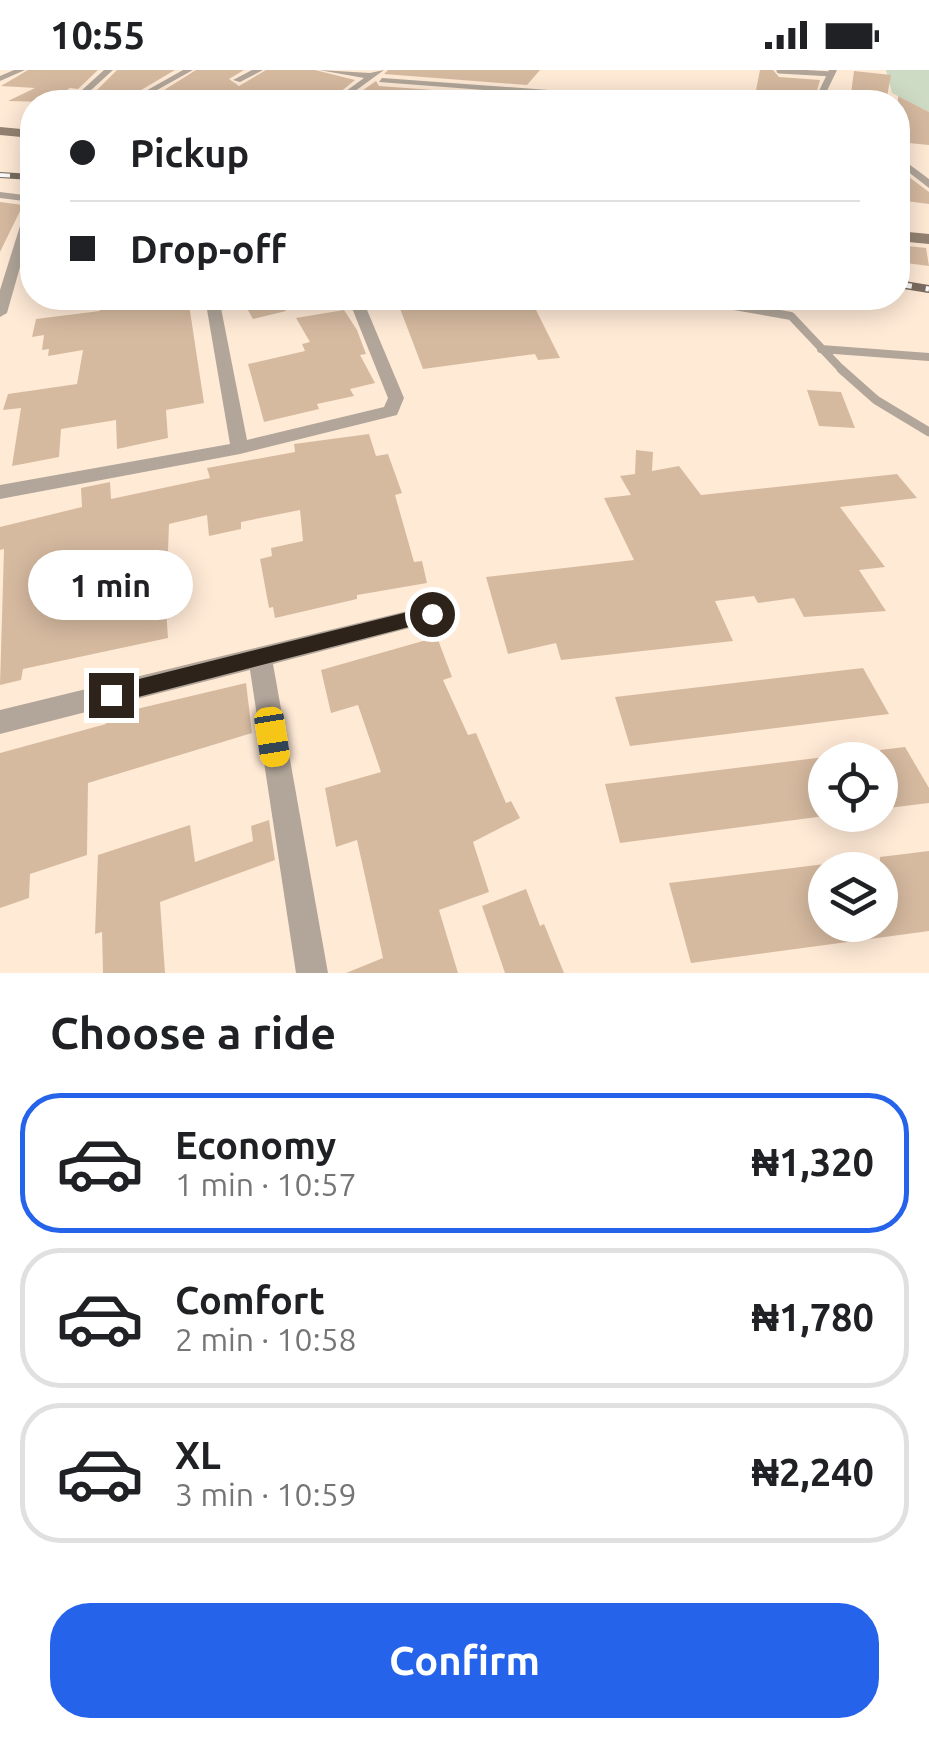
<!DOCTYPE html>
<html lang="en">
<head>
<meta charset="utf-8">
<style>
	:root { --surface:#fff; --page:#f2f2f2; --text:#202124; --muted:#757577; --line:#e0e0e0; --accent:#2563eb }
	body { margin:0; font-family:Ubuntu,sans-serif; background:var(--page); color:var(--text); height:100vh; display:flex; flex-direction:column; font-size:38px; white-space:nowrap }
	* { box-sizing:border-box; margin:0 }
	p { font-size:32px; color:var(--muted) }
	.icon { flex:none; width:55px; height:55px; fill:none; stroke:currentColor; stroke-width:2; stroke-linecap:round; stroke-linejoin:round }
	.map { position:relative; height:903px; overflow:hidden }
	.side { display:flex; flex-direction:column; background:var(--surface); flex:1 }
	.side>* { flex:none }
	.hud { position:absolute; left:20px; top:20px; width:890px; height:220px; border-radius:40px; box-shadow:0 5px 25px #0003; display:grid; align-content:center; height:220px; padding:0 50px; background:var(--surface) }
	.tools { position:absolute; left:808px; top:672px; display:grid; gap:20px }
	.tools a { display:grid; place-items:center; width:90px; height:90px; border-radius:50%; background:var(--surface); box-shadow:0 5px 25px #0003; font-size:50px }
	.end { position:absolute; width:45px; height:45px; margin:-22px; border:12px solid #2d231a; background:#fff; box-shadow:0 0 0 5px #fff }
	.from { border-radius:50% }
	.bubble { position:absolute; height:70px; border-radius:35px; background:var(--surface); box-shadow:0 5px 25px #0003; font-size:32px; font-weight:700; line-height:70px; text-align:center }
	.car { position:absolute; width:30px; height:60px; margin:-30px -15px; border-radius:12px; box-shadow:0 0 8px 2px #0007; background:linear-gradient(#f5c518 24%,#345 0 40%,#f5c518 0 76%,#345 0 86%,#f5c518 0) }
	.hud b { display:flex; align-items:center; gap:35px; height:95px; font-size:38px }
	.hud b+b { border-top:2px solid var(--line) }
	.hud i { width:25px; height:25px; background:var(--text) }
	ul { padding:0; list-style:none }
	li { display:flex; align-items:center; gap:30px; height:140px; margin:0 20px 15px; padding:0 30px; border:5px solid var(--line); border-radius:40px }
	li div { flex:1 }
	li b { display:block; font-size:38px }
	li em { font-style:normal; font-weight:700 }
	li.active { border-color:var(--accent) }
	li>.icon { width:90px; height:90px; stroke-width:1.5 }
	h2 { padding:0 50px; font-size:45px; line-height:120px }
	.primary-button { display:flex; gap:20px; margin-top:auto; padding:20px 50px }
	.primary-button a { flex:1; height:115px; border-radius:40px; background:var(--accent); color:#fff; font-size:40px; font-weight:700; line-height:115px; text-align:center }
	.status { display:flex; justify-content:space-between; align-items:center; height:70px; padding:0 50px; background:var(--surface); direction:ltr }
	.status svg { height:28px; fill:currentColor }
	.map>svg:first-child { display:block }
</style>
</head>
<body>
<div class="status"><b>10:55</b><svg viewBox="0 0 49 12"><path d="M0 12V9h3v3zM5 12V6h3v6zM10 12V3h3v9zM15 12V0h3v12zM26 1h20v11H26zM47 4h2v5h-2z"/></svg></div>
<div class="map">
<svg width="929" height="903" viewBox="0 0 929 903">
	<rect width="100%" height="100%" fill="#ffead6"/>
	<path fill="#cddac4" d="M886,0H929V42L892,23Z"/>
	<path fill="#d6baa0" d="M28,0H98L78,19L70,18L48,32L8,31L35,18L1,16Z
		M117,0H175L131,26L135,31L164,32L99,29L104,21H96Z
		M196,0H244L229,9L239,16L266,0H315L355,10L328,32H220L213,25L161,22Z
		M388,0H540L527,15L384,4Z
		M760,0H773L779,7L820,10L815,28L778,32L780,27L755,25Z
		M854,1L891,5L886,32L850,31Z
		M376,11L379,16L515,26L512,31L427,26L420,32H346Z
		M898,26L929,42V75L898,72Z
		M898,104H905L929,122V134L898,130Z
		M0,132L23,135L0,182Z
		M898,175L926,178L929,196L898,192Z
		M117,228H188L204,333L166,340L168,368L117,379L116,350L61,359L59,387L12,396L21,338L3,340L8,324L77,314L83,280L48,286L49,279L42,280L44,265L32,267L36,249L100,241V237L117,234Z
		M241,228H277L286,241L253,249Z
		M396,228H530L560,288L538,290L535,284L423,299Z
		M344,240L357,260L366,284L360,285L375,313L350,319L354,326L317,334L319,339L264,352L248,294L305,281L302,274L310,272L296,248Z
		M807,320L841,322L855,358L819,356Z
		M369,364L376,386L388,384L402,423L395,425L414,492L422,491L427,513L357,525V529L275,548L273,537L269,538L260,489L272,486L271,478L303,471L300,440L241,452V459L209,466L207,445L169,454L168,481L162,482L168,568L23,599L21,610L0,615L4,479L0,480V457L82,437L81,418L110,412L111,429L210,408L207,398L295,382L294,374Z
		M636,380L653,382L652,401L679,396L701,425L897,404L917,428L840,437L885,497L859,500L886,541L804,547L794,528L758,533L754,526L715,531L733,571L561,590L556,573L508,584L486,507L634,490L604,428L631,425L620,406L635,404Z
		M437,567L452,607L443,610L468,665L476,663L506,733L511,731L520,748L473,772L489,822L439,840L458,903H346L383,888L357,770L336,777L325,718L381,702L358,635L331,643L321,600Z
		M863,598L889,644L630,676L615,627Z
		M246,613L252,663L88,713L87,785L30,804L29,828L0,838V683L106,654L107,646Z
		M905,677L929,718V733L880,739V680Z
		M825,687V746L620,773L605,714Z
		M269,750L275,790L160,832L165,903H103L102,862L95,864L98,785L190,755L195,792L253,771L251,756Z
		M929,781V861L691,893L669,813L825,794V855H880V787Z
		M526,819L540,856L544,854L564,903H505L482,836Z"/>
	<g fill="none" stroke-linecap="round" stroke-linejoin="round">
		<path stroke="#b2a69a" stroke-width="5" d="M779,1L832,4"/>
		<path stroke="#b2a69a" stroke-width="8" d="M688,228L791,246L844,302
			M821,279L929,287"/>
		<path stroke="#b2a69a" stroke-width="9" d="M841,299L876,330L929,362"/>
		<path fill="#b2a69a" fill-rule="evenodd" d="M14,0H25L0,11V6Z
			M104,0H113L78,32H69Z
			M183,0H193L148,25L213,29L217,32L135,27Z
			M252,0H263L240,12L233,10Z
			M319,0L370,3L384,0L340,32H331L364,8Z
			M829,0H837L825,25L830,32H822L817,25Z
			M382,8L672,29L676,32H644L379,12Z
			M898,86L929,109V118L898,94Z
			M0,122L32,126V132L0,128Z
			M32,134V155L7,243L0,247V220L26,137Z
			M205,228H219L247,370L384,337L388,328L348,228H362L404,328L397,345L240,384L0,429V415L230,374Z
			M432,535L440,538L443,544L440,550L273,594L328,903H296L250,600L0,664V640Z"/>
		<path fill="#948372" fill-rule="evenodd" d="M0,57L32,60V68L0,65Z
			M898,161L929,164V174L898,171Z"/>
		<defs>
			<path id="rail-far1" d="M0,105L32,107"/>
			<path id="rail" d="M898,214L929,219"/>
		</defs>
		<use href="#rail-far1" stroke="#7a6c5f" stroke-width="6"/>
		<use href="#rail" stroke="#7a6c5f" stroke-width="8"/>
		<use href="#rail-far1" stroke="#fbfbfb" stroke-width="4" stroke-dasharray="10" stroke-linecap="butt"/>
		<use href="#rail" stroke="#fbfbfb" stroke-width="5" stroke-dasharray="14" stroke-linecap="butt"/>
	</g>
	<path fill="#2d231a" d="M432,536L441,544L432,551L111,634L101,625L111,616Z"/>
</svg>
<div class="tools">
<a><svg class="icon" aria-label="locate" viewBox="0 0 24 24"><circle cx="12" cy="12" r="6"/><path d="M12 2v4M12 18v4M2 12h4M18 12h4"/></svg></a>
<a><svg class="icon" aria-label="layers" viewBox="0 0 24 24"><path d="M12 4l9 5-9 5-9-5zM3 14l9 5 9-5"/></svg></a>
</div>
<i class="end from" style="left:432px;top:544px"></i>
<i class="end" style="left:111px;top:625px"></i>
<div class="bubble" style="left:28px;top:480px;width:165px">1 min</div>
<i class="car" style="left:272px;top:667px;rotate:171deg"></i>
<div class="hud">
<b><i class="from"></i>Pickup</b>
<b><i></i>Drop-off</b>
</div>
</div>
<section class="side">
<h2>Choose a ride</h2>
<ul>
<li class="active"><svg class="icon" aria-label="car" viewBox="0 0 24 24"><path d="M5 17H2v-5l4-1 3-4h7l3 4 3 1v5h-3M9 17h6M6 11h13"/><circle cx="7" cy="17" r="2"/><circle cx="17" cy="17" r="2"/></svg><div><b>Economy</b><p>1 min · 10:57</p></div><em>₦1,320</em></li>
<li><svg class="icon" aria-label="car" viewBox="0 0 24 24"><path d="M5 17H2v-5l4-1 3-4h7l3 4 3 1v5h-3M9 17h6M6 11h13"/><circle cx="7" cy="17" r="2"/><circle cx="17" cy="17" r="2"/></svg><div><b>Comfort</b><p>2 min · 10:58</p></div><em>₦1,780</em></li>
<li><svg class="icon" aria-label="car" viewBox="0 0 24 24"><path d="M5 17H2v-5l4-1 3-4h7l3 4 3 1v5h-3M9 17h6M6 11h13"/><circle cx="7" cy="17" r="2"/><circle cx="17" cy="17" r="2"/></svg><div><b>XL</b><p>3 min · 10:59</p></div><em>₦2,240</em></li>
</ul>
<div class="primary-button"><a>Confirm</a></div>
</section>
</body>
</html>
